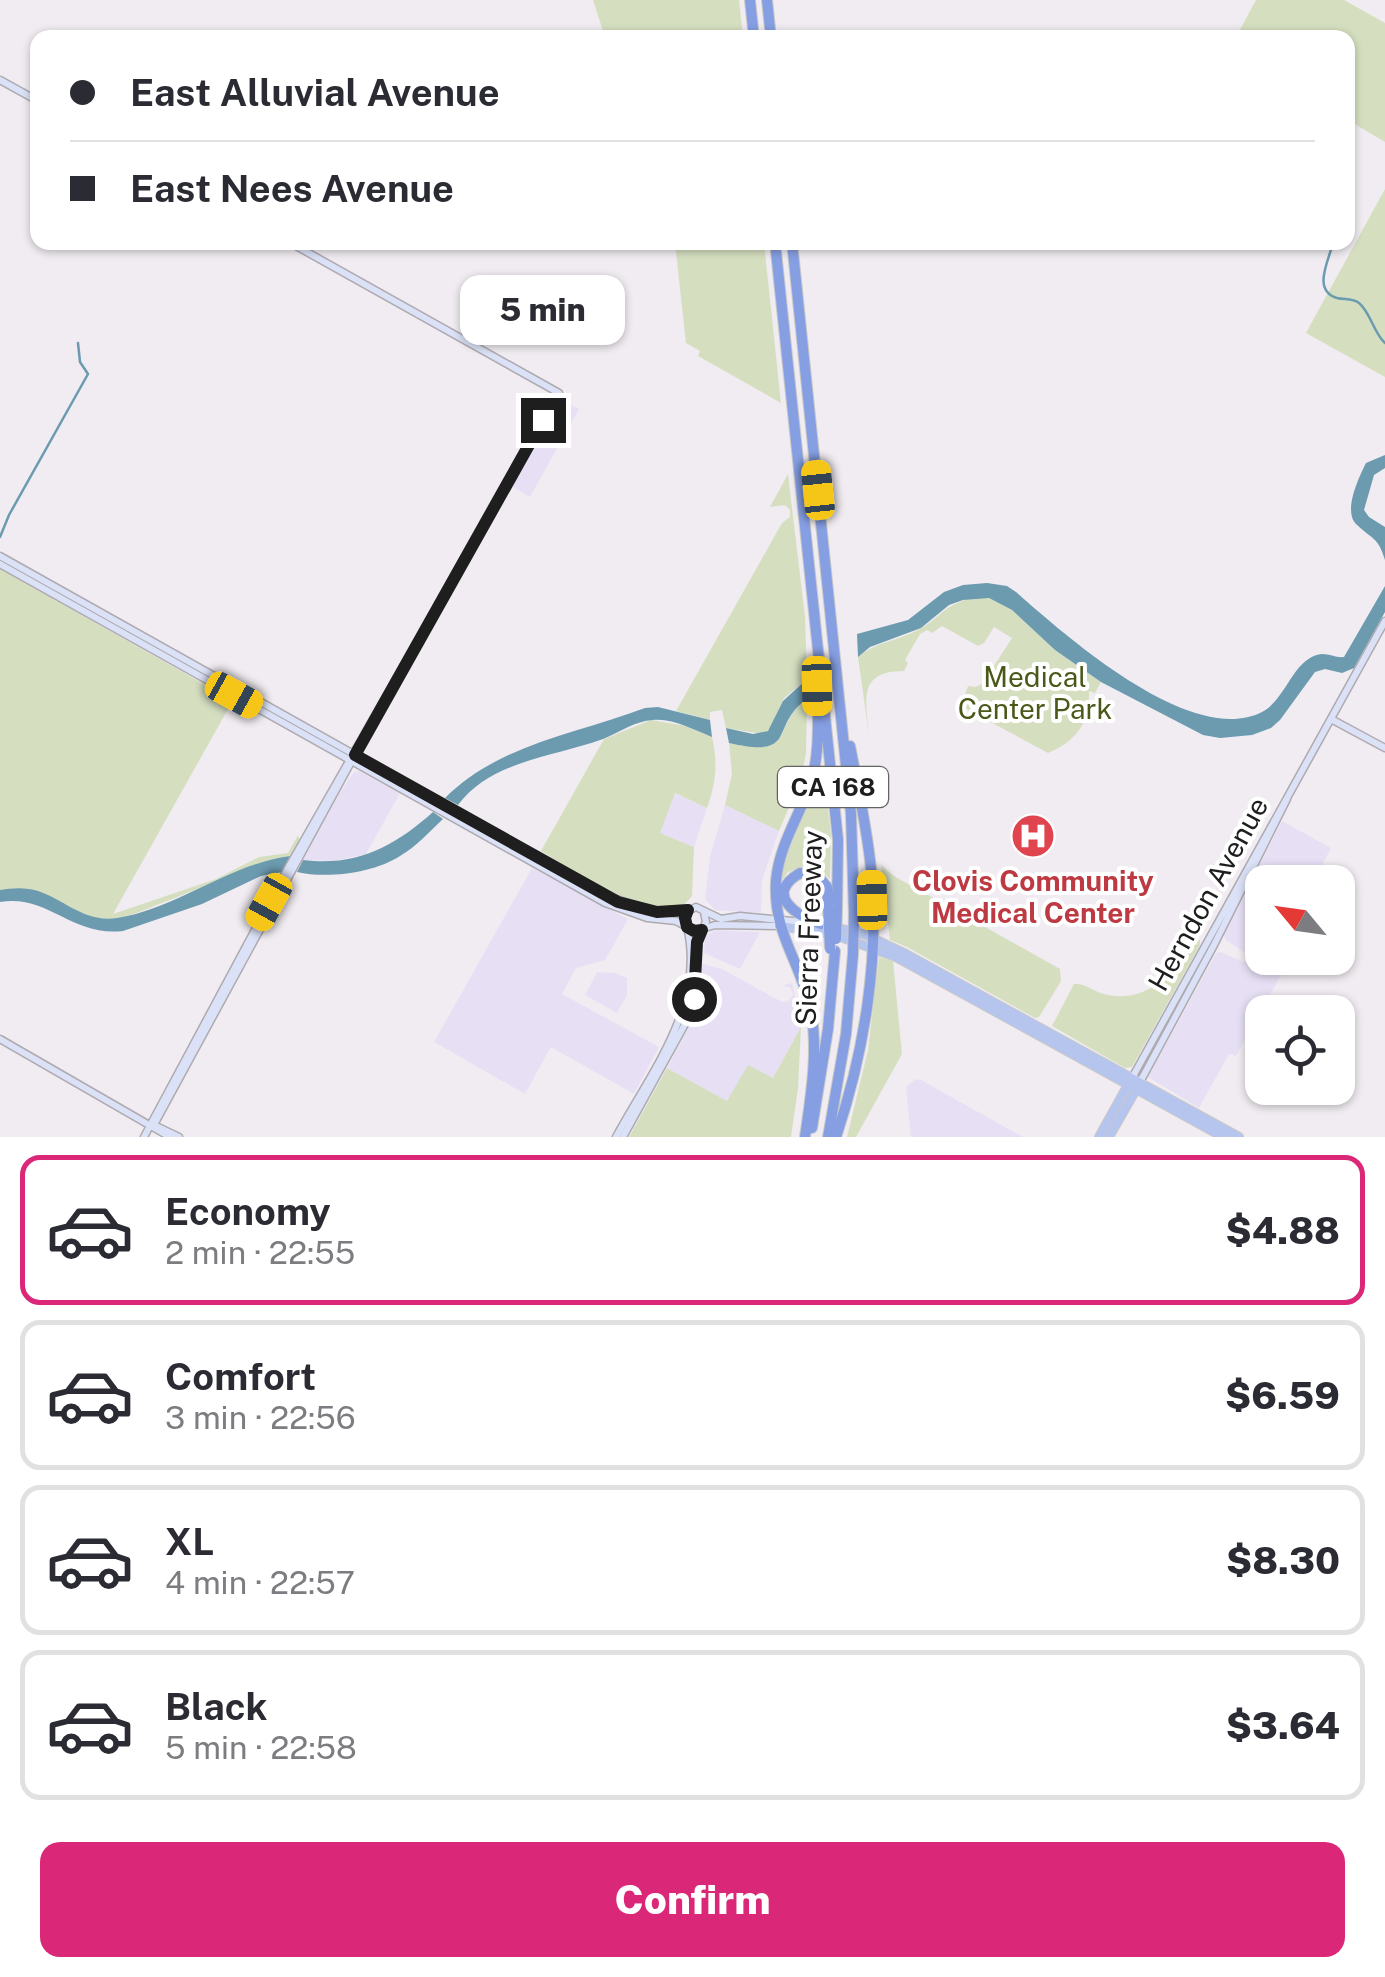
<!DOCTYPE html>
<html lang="en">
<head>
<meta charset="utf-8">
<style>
	:root { --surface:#fff; --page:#f7f7f7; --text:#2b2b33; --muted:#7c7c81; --line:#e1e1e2; --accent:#db2777 }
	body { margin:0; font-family:"Public Sans",sans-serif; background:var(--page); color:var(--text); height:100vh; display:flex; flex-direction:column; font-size:38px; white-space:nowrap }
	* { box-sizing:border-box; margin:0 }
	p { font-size:32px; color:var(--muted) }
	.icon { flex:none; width:55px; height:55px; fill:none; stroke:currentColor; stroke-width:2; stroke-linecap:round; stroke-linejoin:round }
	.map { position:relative; height:1137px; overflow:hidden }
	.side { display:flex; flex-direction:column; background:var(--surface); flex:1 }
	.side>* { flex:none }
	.top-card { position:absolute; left:30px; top:30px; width:1325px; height:220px; border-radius:20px; box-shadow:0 2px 8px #0004; display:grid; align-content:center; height:220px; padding:0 40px; background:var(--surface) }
	.needle { width:65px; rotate:299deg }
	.controls { position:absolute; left:1245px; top:865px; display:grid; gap:20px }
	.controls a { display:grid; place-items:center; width:110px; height:110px; border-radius:20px; background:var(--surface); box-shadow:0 2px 8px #0004; font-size:50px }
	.end { position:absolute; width:45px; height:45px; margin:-22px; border:12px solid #1f1e1f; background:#fff; box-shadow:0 0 0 5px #fff }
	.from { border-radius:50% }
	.bubble { position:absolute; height:70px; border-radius:20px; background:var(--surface); box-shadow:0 2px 8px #0004; font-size:32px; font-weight:800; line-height:70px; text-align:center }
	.car { position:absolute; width:30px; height:60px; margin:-30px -15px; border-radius:12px; box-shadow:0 0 8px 2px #0007; background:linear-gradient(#f5c518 24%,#345 0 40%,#f5c518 0 76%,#345 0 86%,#f5c518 0) }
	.top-card b { display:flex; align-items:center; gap:35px; height:95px; font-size:38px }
	.top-card b+b { border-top:2px solid var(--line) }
	.top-card i { width:25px; height:25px; background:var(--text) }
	ul { padding:18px 0 0; list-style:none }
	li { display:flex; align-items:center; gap:30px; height:150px; margin:0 20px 15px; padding:0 20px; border:5px solid var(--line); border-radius:20px }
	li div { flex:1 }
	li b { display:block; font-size:38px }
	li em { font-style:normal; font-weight:800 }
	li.selected { border-color:var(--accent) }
	li>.icon { width:90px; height:90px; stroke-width:1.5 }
	.primary-button { display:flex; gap:20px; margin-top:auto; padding:20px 40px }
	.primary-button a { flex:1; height:115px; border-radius:20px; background:var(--accent); color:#fff; font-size:40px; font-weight:800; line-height:115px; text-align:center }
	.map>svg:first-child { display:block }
</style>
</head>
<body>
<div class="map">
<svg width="1385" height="1137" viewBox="0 0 1385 1137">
	<rect width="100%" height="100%" fill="#f0ecf1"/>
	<path fill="#e7e0f5" d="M562,400L579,409L530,497L511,486L558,401Z
		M359,771L400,793L366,854L333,861L303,860L339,794L354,772Z
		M674,793L707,808L694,847L660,833Z
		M725,805L779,831L762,880L761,913L715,910L705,899L710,857Z
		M1282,821L1331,848L1313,882H1262V958H1271L1265,961L1251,957L1226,940L1223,934Z
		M532,868L628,919L605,960L576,968L562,994L659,1047L634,1094L551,1047L525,1094L434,1042Z
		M715,930L760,932L740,969L704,953L705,936Z
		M1220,952L1259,968H1285L1236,1056L1229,1054L1199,1108L1148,1077L1216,953Z
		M703,964L722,969L782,1002L789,1001L793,994L790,987L782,986L792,983L800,1017L801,1027L773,1078L727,1101L667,1068L691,1023Z
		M597,972L615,973L627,978V995L617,1013L585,995Z
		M916,1079L921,1080L1023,1137H911L906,1087Z"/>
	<path fill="#d5dfc0" d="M593,0H739L743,37H605Z
		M1256,0H1344L1385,23V142L1348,120V38L1236,37Z
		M1385,189V377L1306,333Z
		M675,243H764L781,403L698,356L700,351L686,343Z
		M788,474L805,617L807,679L784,698L770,729L762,734L726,728L722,710L710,712V720L676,711L782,523L790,517V510L785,505L770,507Z
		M0,569L264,718L232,702L113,914L216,879L259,857L288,853L298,835L300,841L292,855C247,866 205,887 162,903C145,909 128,918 110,919C66,919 51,883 0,890Z
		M978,597L989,598L1012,610L1055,650L1101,682L1095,693L1089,691C1090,722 1076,742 1048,753L961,706L968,686L976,687L983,683L1012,638L994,627L984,643L978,646L942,626L932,633L927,630L920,634L905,660L908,663L904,671C857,671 866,700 869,735L858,657C876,642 896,641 916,631C943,617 943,603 978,597Z
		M807,699L806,753L801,779L779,831L725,805L732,774L729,743C800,758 769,726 807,699Z
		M651,720L686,726L712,737C718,762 716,784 707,808L675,793L660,833L694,847L692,896L681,908C630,913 583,876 541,851L604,739Z
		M823,763L831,835L830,879L821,871L803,866L788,872L781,881C788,840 811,803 823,763Z
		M881,865L894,876L1060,969L1061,981L1039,1017L1035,1018L907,947L890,940Z
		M1194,939L1200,940V945L1132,1067L1125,1068L1052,1026L1074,984C1086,983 1092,991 1104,994C1147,1005 1174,973 1194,939Z
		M879,957L893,961L902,1054L856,1137H847L868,1050Z
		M801,1027L798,1088L791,1137H629L667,1068L727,1101L748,1065L773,1078Z"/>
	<path fill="#6c9bb0" d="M1385,455V468L1374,475L1364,510L1369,517L1385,527V560C1378,536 1371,539 1356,524C1343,511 1359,477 1366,463Z
		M987,583L1007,586L1016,592C1066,636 1192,748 1262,712C1287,699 1293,657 1322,654C1330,654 1337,658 1344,657L1385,586V612L1354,668L1342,673L1325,669L1315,672L1280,720L1271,728L1252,735L1220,738L1203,735L1101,682L1055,650L1012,610L989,598L963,600L949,605L921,628L870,647L858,657L857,634L908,620L944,592L963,585Z
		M807,679V699C768,726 800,759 729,743L726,728L753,734L768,731L783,701Z
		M658,707L710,720L712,737C694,730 673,718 653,720C635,721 620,732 603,739C554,757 492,760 458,805L445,798C499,744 576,734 645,708Z
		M433,812L443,819C429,832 416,847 400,856C374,873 327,879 297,872L303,860C357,867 395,846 433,812Z
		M290,856L282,872L261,876L202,904L123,931C72,937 48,894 0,902V890C12,888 26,887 38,891C65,900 85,923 117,918C177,909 229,864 290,856Z"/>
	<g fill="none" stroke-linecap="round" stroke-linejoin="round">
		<path stroke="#6c9bb0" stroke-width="2.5" d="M1333,242C1330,259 1311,290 1337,298C1345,300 1352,298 1359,303C1371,313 1373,332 1385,343
			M0,537L9,515L88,374L80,362L78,343"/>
		<defs>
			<path id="secondary" d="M0,80L38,101
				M0,556L607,896L657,912L688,911
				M0,564L605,903L647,918L676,921L687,927C706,1005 651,1072 616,1137
				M1331,719L1385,748
				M779,926L715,925L695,931L687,927L685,918L688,911L696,907L721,919L740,916L812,923
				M0,1039L170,1137
				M1132,1078L1385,621
				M1139,1084L1214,945L1287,799
				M152,1123L156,1121L351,762
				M156,1126L179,1137
				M144,1137L287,870L559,393L289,242
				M623,1137L690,1015L696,984L697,941L706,922L704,912"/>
			<path id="primary" d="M779,926L832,934L896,957L1223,1137
				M831,926L866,935L904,953L1239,1137
				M1099,1137L1129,1083
				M1109,1137L1137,1088"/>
			<path id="highway" d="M750,0L754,38
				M767,0L771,38
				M775,242L838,840L837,910
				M792,242L851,814L854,914
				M821,924C797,916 763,895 800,873L818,876L827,887L828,906
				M812,1128L828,1029L835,951
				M805,1137C811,1096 819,1047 810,1006C799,959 773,933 776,881C779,844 801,814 812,779C818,757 818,734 818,711
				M828,1137L846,1034L853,954
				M836,1137C864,1053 880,958 871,869C867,828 858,787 850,746"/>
		</defs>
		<use href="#secondary" stroke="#aeaaaf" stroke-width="9"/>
		<use href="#primary" stroke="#c9c9c9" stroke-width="10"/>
		<use href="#highway" stroke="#c9c9c9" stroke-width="12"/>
		<use href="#secondary" stroke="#dbe2f7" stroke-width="6"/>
		<use href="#primary" stroke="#b6c5ee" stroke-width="8"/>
		<use href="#highway" stroke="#869fe3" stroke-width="10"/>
		<defs>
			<path id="highway-bridge" d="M828,906L830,949
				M836,939L837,910
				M853,954L854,914"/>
		</defs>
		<use href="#highway-bridge" stroke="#c9c9c9" stroke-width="12" stroke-linecap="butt"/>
		<use href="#highway-bridge" stroke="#869fe3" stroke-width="10"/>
	</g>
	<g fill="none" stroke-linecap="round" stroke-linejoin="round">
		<path stroke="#1f1e1f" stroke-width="12" d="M543,420L355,755L618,902L657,912L688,910L685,918L687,927L694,931L702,930L697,942L694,999"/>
	</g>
	<defs>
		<symbol id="hospital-disc" viewBox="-11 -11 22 22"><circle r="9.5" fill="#e0444e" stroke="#fff"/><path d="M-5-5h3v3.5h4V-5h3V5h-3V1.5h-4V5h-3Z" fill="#fff"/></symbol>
	</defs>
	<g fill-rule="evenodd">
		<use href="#hospital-disc" x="1008" y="811" width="50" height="50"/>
	</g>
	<g text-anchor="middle" stroke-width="8" stroke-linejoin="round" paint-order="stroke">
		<rect fill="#fff" stroke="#626262" stroke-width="2.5" x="778" y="767" width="110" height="40" rx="8"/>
		<g font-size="25" font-weight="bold" fill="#1f1e1f">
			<text x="833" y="796">CA 168</text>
		</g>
		<g font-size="28" fill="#4a5919" stroke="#fff">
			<text x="1035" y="687">Medical<tspan x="1035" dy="32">Center Park</tspan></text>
		</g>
		<g font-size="28" font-weight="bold" fill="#be3a42" stroke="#fff">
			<text x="1033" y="891">Clovis Community<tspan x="1033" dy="32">Medical Center</tspan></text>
		</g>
		<g font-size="28" fill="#1f1e1f" stroke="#fff">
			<text transform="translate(1208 894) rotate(-61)" y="10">Herndon Avenue</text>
			<text transform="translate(809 928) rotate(-88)" y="10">Sierra Freeway</text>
		</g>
	</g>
</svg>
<div class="controls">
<a><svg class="needle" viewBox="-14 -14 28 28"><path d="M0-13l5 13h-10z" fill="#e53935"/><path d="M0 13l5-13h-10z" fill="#7c7c81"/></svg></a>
<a><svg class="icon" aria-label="locate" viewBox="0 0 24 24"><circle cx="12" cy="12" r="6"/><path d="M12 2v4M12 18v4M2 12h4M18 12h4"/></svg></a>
</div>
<i class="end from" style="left:694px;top:999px"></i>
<i class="end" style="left:543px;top:420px"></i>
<div class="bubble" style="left:460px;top:275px;width:165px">5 min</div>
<i class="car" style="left:818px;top:490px;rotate:354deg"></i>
<i class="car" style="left:817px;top:686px;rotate:179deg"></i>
<i class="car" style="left:234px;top:695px;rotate:119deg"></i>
<i class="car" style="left:872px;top:900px;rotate:359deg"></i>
<i class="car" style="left:269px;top:902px;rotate:209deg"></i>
<div class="top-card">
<b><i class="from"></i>East Alluvial Avenue</b>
<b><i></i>East Nees Avenue</b>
</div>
</div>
<section class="side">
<ul>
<li class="selected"><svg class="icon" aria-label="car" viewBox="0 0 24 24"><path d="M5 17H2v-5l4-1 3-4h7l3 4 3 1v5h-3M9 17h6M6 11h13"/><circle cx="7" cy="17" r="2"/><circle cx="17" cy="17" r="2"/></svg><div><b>Economy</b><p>2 min · 22:55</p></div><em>$4.88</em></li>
<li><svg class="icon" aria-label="car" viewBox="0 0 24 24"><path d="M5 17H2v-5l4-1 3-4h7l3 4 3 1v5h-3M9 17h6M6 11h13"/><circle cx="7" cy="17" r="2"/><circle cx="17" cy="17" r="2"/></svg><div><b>Comfort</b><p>3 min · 22:56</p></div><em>$6.59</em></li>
<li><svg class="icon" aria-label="car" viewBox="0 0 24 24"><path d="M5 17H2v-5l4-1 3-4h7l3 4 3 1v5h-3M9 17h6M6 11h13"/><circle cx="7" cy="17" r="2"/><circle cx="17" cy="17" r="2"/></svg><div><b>XL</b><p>4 min · 22:57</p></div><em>$8.30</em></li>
<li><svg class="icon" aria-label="car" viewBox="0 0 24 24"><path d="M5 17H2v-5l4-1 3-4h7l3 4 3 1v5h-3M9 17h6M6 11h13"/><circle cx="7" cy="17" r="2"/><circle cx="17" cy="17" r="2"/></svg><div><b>Black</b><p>5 min · 22:58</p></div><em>$3.64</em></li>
</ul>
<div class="primary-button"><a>Confirm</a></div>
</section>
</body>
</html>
